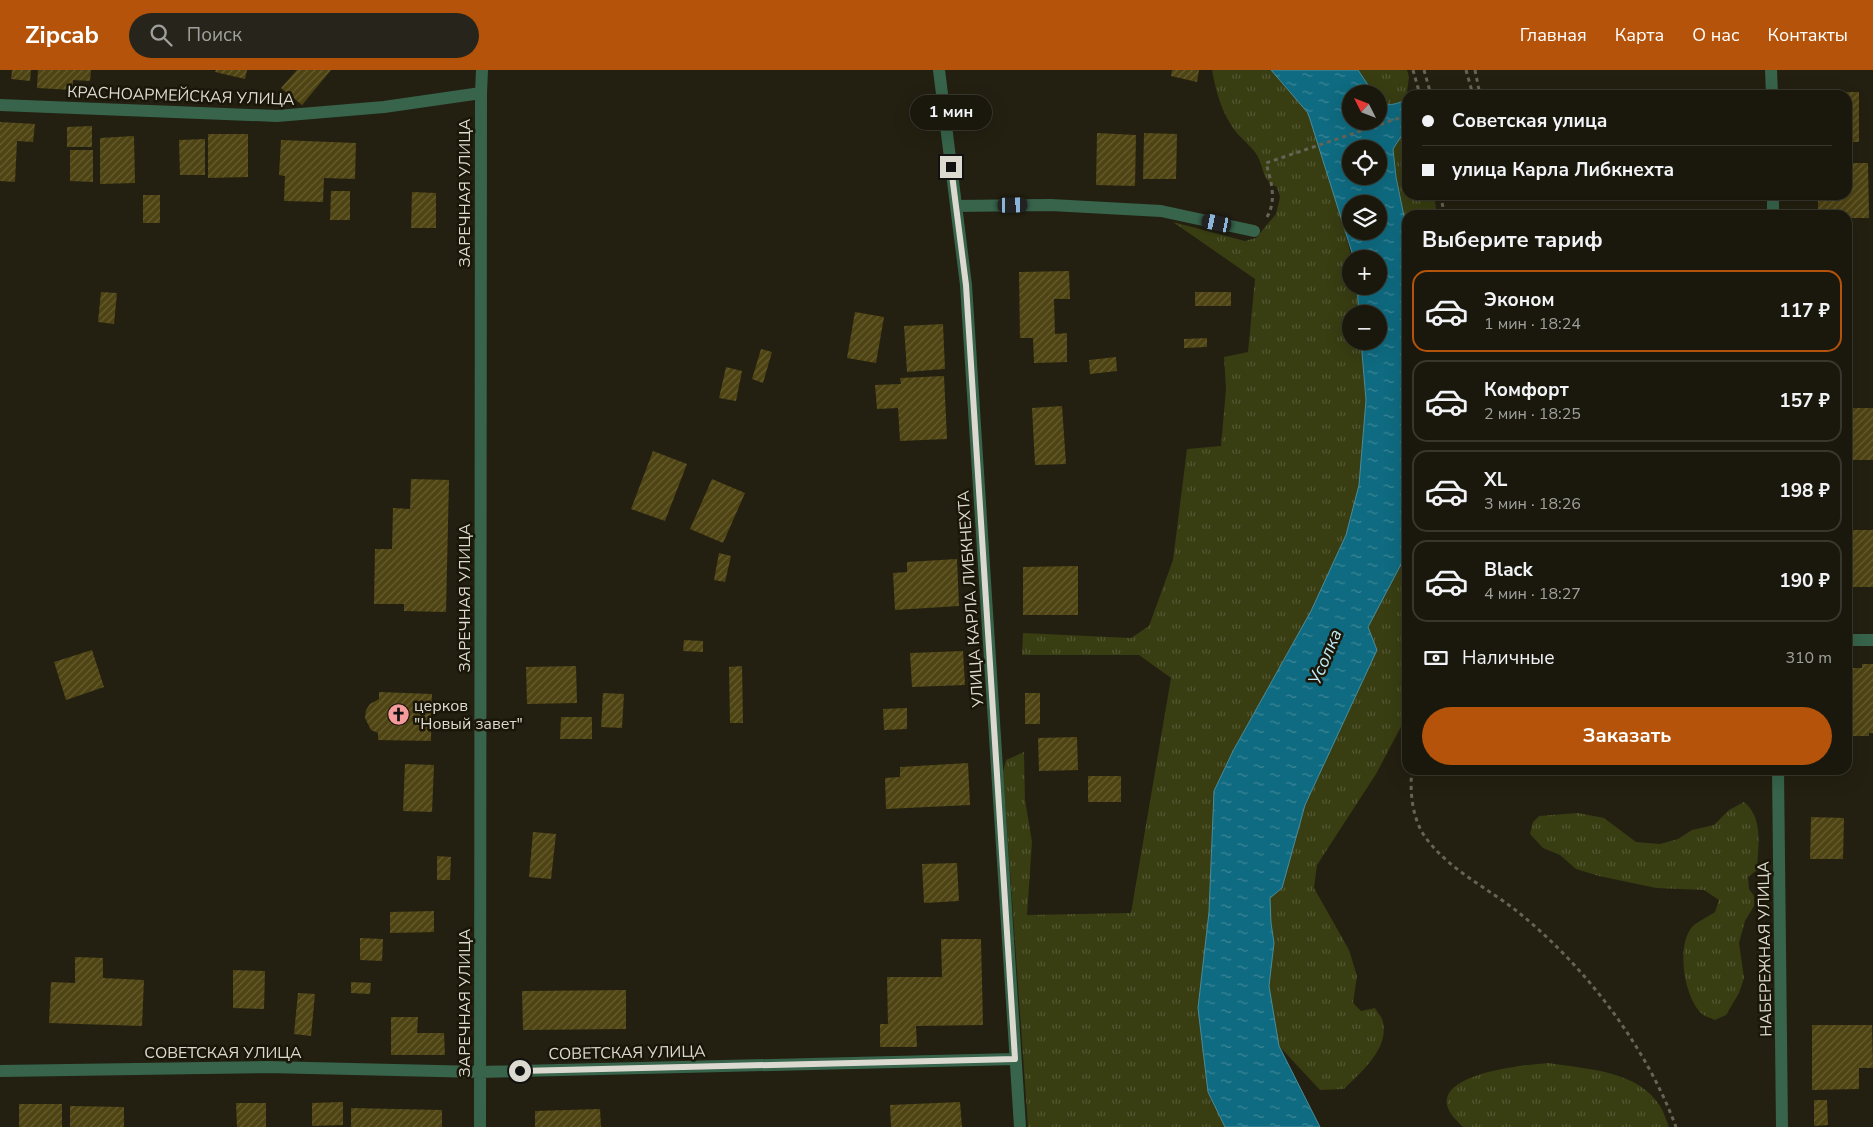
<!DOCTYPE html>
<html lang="ru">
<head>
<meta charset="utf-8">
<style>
	:root { --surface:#1a180d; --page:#27251b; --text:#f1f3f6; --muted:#9fa09d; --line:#38372e; --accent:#b45309 }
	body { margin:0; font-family:"Nunito Sans",sans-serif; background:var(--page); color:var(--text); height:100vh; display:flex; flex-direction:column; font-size:19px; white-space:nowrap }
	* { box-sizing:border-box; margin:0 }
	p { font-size:16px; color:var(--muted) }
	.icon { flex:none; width:28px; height:28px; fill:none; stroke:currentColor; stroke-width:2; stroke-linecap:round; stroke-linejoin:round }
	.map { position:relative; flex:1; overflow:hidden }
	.panel { position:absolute; left:1402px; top:140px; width:450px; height:565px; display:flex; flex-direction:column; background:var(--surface); border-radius:15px; box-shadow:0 5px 20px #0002,0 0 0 1px var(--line) }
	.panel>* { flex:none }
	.banner { position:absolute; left:1402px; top:20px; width:450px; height:110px; border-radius:15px; box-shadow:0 5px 20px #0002,0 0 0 1px var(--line); display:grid; align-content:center; height:110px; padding:0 20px; background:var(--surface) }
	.needle { width:32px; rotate:312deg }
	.tools { position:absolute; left:1342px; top:15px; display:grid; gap:10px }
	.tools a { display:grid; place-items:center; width:45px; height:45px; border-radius:50%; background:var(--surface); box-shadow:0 5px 20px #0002,0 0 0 1px var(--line); font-size:25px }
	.end { position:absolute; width:22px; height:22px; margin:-11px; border:6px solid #dcdad0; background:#111; box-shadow:0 0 0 2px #111 }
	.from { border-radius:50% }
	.bubble { position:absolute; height:35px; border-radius:18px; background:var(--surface); box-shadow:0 5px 20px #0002,0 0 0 1px var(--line); font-size:16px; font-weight:700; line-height:35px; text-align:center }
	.car { position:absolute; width:15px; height:30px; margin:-15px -8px; border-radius:6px; box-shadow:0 0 4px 1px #0007; background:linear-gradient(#222 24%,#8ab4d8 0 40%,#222 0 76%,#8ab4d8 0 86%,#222 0) }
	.banner b { display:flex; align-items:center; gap:18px; height:48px; font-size:19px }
	.banner b+b { border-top:1px solid var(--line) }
	.banner i { width:12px; height:12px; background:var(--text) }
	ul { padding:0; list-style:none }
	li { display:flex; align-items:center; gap:15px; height:82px; margin:0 10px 8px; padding:0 10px; border:2px solid var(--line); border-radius:15px }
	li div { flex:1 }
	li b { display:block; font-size:19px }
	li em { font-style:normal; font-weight:700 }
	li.current { border-color:var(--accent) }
	li>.icon { width:45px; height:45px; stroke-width:1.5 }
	h2 { padding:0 20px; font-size:22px; line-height:60px }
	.pay { display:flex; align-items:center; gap:12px; height:55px; padding:0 20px; font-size:19px }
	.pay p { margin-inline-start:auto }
	.primary-button { display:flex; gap:10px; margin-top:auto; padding:10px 20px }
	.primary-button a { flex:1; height:58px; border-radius:30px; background:var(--accent); color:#fff; font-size:20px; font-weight:700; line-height:58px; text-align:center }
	header { display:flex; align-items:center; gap:30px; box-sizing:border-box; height:70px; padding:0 25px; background:var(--accent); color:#fff }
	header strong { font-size:24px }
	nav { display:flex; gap:28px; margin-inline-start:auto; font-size:18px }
	.search { width:350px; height:45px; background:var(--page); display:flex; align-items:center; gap:12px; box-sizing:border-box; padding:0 18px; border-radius:28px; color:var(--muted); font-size:19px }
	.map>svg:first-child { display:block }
</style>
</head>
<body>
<header>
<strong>Zipcab</strong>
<div class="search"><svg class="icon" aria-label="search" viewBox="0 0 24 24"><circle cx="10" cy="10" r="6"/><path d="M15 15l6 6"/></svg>Поиск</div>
<nav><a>Главная</a><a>Карта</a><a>О нас</a><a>Контакты</a></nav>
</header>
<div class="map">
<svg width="1873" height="1057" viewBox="0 0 1873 1057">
	<defs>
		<pattern id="grass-tufts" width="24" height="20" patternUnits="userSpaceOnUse" patternTransform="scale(1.25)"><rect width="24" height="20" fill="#383d12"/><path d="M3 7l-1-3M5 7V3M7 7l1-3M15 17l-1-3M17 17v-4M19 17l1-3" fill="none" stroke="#545833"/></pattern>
		<pattern id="water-ripples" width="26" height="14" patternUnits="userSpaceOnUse" patternTransform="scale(1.25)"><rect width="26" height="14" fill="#0f6b81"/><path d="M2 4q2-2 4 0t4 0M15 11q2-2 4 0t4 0" fill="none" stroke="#3d8697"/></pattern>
		<pattern id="building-hatch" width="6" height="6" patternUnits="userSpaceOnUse" patternTransform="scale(1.25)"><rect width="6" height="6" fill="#4e4312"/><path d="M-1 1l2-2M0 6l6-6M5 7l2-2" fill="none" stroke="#675e33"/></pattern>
	</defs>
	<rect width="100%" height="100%" fill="#232011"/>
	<path fill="url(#grass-tufts)" d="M1212,0H1271L1308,43L1333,117L1352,189L1351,216H1357L1359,244H1351V271H1361L1366,330L1359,415L1346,465L1311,541L1233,681L1214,721L1209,842L1198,938L1208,1022L1225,1057H1028L1003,702L1006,690L1024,682L1025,730L1032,772L1027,845L1131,843L1171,608L1139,585H1022L1023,563L1131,568L1149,556L1173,490L1187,379L1221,376L1226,319L1224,287L1248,282L1255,209L1173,152L1245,171L1256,168L1276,144L1280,127L1277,117C1261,109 1265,100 1257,85C1251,76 1243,70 1236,62C1222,44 1216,22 1212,0Z
		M1358,0H1407L1409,7L1406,30C1395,34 1388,38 1379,29V24H1374Z
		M1407,63L1408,125H1434L1437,145H1408L1407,166L1396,107L1393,79L1402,65Z
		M1407,483V638L1404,651L1376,704L1317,795L1314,818L1349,880L1357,906L1353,933L1361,941L1375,938C1377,942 1382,947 1383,952C1389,979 1361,1002 1344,1019L1320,1020L1279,976L1269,916L1274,873L1271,853L1270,828L1282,818L1305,735L1377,580L1368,557Z
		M1744,732C1764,748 1758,777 1757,800L1748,807L1749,819L1754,826V836L1745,851L1739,873L1744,908L1739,923L1726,945L1715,950C1710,948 1704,946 1701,943C1684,926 1676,876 1692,857C1698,851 1708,847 1715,842L1719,830L1704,820L1656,818L1599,806L1576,799L1560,785L1543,778L1530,764L1533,752L1539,746L1578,743L1604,748L1636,772L1660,774L1678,769L1692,760L1714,755L1729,740Z
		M1548,993C1585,999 1638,1000 1660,1036C1664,1042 1666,1050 1669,1057H1463C1457,1051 1449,1044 1447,1035C1441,1002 1527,995 1548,993Z"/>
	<path fill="url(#water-ripples)" stroke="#4c8c99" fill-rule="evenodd" d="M1271,0H1358L1374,24H1351V51H1379V29C1388,38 1395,34 1406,30L1408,31L1407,63L1402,65L1393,79L1396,107L1408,166L1407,483L1368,557L1377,580L1305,735L1282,818L1270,828L1271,853L1274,873L1269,916L1279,976L1320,1057H1225L1208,1022L1198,938L1209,842L1214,721L1233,681L1311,541L1346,465L1359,415L1366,330L1361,271H1379V244H1359L1357,216H1379V189H1354L1308,43ZM1351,79H1379V106H1351ZM1351,134H1379V161H1351Z"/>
	<path fill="url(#building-hatch)" d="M12,0H31L30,11L11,9Z
		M38,0H91L90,11L73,10V20L37,18Z
		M216,0H247L245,9L215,2Z
		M297,0H331L302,35L281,18Z
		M1172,0H1199L1197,12L1171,6Z
		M1819,22H1859V72H1848V25H1819Z
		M0,52L35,54L33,72L17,71L15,112L0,111Z
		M92,56V77H67V57Z
		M1097,63L1136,65L1135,116L1096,115Z
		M1144,63L1177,64L1176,109H1143Z
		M208,64H248V107L208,108Z
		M134,66L135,113L100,114V68Z
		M205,69V105H180L179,70Z
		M281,70L356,73L355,109L324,108L323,132L284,131L285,106L279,105Z
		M70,80H93V112L70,111Z
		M1848,93H1868L1869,148H1848V145H1818V125H1848Z
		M331,121H350V150H330Z
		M412,122L436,123V158H411Z
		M143,125H160V153H143Z
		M1666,125H1717L1716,129H1666Z
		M1069,201L1070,229H1054L1055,264L1067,263V292L1034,293L1033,268H1020L1019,202Z
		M101,222L117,223L114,254L98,252Z
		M1195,222H1231V236H1195Z
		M855,242L884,247L876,293L847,288Z
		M943,254L945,299L907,302L904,256Z
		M1207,268V277L1184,278V269Z
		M761,279L772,282L763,313L752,309Z
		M1116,287L1117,301L1090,304L1089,290Z
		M726,297L742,301L736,331L719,328Z
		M944,306L947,369L900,371L898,338L877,339L875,315L901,314L900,308Z
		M1062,336L1066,394L1035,395L1032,338Z
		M1848,338H1873V390H1848Z
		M653,381L687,394L665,451L631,439Z
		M411,409L449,410L446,542L404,541V534H374L375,479H392L393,438L410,439Z
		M712,409L745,423L723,473L690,459Z
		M1848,460H1873V517H1848Z
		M719,483L731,486L725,512L714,510Z
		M957,489L959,536L895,540L893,503L907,502V492Z
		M1078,496V545H1023V497Z
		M684,570L703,571V582L683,581Z
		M92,580L104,617L66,630L54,592Z
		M963,581L965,615L912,617L910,583Z
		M1862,594H1873V663H1869V666H1850V663H1848V598H1862Z
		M576,596L577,633L527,634L526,597Z
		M742,596L743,653H730L729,597Z
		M379,622L432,624L431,671L378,670V663L371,660L365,648L366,640L370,634L379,629Z
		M603,623L624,624L622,658L601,657Z
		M1025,623H1040V654H1025Z
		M907,638V659L884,660L883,639Z
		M561,647H592V669H560Z
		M1077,667L1078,700L1039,701L1038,668Z
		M968,693L970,735L886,739L885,708L900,707V697Z
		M405,694L434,695L432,742L403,741Z
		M1088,706H1121V732H1088Z
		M1811,747L1844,748L1843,789H1810Z
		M533,762L556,764L551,809L529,807Z
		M437,786L451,787L450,810H437Z
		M957,793L959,831L924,833L922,794Z
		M434,841V862L390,863V842Z
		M360,868L383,869L382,891L360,890Z
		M941,869H981L983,955L916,956L917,977H880V954H888L887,907H942Z
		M75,887L103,888V908L144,910L142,956L49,953L51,912L75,913Z
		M233,900L265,901L264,939L233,938Z
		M351,912L371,913L370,924L351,923Z
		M626,920V959L523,960L522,921Z
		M298,923L315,924L311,966L294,964Z
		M391,947H418L417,963H444L445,985H391Z
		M1812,955H1872L1873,998H1859V1019L1812,1020Z
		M1814,1030H1827L1828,1055L1814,1056Z
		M343,1032V1055L312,1056V1033Z
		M960,1032L962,1057H891L890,1035Z
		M236,1033H266V1057H237Z
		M19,1034H62V1057H19Z
		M70,1036L124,1037V1057H70Z
		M351,1038L442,1040V1057H351Z
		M600,1039L601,1057H535V1041Z"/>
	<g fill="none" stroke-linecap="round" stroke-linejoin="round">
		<path stroke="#676457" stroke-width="3" stroke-dasharray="4 4" stroke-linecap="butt" d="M1413,0L1420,25
			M1424,0L1431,25
			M1466,0L1473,25
			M1475,0L1480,25
			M1441,125L1444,145
			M1267,147C1277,130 1271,111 1266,93L1408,45
			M1412,700C1409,723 1413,754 1429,772C1453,802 1489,819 1518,842C1585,896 1646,976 1676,1057"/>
		<path stroke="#37644b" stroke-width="12" d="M939,0L966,215L1020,1057
			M1771,0L1772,25
			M0,35L277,46L384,37L481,23
			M1773,125V145
			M956,136L1051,135L1161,141L1254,161
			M1848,570H1873
			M1778,700L1782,1057
			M0,1001L267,997L480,1002L1015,989
			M480,1057L481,23L482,0"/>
	</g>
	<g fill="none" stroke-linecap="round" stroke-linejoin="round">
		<path stroke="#dcdad0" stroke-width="6" d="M520,1001L1015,989L966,215L951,97"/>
	</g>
	<defs>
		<symbol id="church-disc" viewBox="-11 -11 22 22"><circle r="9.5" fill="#f59b9c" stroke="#1a1608"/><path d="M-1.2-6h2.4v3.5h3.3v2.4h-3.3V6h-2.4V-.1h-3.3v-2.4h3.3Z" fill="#111"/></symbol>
	</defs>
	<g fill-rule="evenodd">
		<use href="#church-disc" x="386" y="632" width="25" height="25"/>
	</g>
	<g text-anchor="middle" stroke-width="5" stroke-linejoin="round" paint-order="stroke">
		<g font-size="16" fill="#dcdad0" stroke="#1a1608">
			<text transform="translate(181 25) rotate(2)" y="6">КРАСНОАРМЕЙСКАЯ УЛИЦА</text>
			<text transform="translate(464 123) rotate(-90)" y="6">ЗАРЕЧНАЯ УЛИЦА</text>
			<text transform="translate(464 528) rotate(-90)" y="6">ЗАРЕЧНАЯ УЛИЦА</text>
			<text transform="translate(970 529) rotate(-94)" y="6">УЛИЦА КАРЛА ЛИБКНЕХТА</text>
			<text transform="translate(1764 879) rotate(-91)" y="6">НАБЕРЕЖНАЯ УЛИЦА</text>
			<text transform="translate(464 933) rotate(-90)" y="6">ЗАРЕЧНАЯ УЛИЦА</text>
			<text x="223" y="988">СОВЕТСКАЯ УЛИЦА</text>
			<text transform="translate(627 982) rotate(-1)" y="6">СОВЕТСКАЯ УЛИЦА</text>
		</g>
		<g font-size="16" fill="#dcdad0" stroke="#1a1608" text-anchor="start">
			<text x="414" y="641">церков<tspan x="414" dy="18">"Новый завет"</tspan></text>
		</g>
		<g font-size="18" font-style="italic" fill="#c1eaf7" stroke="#1a1608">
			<text transform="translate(1325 587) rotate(-67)" y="6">Усолка</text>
		</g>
	</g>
</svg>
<div class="tools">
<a><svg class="needle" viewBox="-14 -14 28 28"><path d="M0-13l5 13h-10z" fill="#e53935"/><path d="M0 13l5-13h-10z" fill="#9fa09d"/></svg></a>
<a><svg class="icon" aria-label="locate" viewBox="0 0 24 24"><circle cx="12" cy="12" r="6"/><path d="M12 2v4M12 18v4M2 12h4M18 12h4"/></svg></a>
<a><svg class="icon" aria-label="layers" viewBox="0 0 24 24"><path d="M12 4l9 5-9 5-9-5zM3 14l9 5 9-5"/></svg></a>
<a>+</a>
<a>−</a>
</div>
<i class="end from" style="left:520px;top:1001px"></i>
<i class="end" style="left:951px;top:97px"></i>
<div class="bubble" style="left:910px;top:25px;width:82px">1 мин</div>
<i class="car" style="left:1013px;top:135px;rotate:89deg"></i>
<i class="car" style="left:1217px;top:153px;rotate:282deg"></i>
<div class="banner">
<b><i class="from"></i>Советская улица</b>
<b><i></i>улица Карла Либкнехта</b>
</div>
<section class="panel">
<h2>Выберите тариф</h2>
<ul>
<li class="current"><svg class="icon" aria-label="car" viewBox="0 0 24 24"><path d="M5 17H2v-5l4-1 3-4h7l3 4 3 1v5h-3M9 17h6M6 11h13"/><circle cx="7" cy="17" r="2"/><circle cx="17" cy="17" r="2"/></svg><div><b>Эконом</b><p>1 мин · 18:24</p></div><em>117 ₽</em></li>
<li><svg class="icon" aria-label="car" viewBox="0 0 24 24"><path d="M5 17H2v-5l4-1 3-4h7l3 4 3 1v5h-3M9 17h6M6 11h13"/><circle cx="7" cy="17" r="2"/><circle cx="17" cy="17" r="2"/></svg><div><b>Комфорт</b><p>2 мин · 18:25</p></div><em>157 ₽</em></li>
<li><svg class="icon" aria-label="car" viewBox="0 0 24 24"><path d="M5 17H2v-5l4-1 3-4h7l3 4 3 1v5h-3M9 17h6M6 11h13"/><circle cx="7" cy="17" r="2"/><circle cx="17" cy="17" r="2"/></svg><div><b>XL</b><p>3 мин · 18:26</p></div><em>198 ₽</em></li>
<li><svg class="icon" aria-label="car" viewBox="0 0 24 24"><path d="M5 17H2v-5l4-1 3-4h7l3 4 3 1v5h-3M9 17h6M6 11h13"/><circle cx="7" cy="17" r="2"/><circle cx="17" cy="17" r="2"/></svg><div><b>Black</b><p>4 мин · 18:27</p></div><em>190 ₽</em></li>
</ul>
<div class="pay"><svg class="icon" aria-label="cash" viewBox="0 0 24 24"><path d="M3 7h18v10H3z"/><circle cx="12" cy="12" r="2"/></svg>Наличные<p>310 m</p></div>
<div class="primary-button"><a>Заказать</a></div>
</section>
</div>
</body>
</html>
